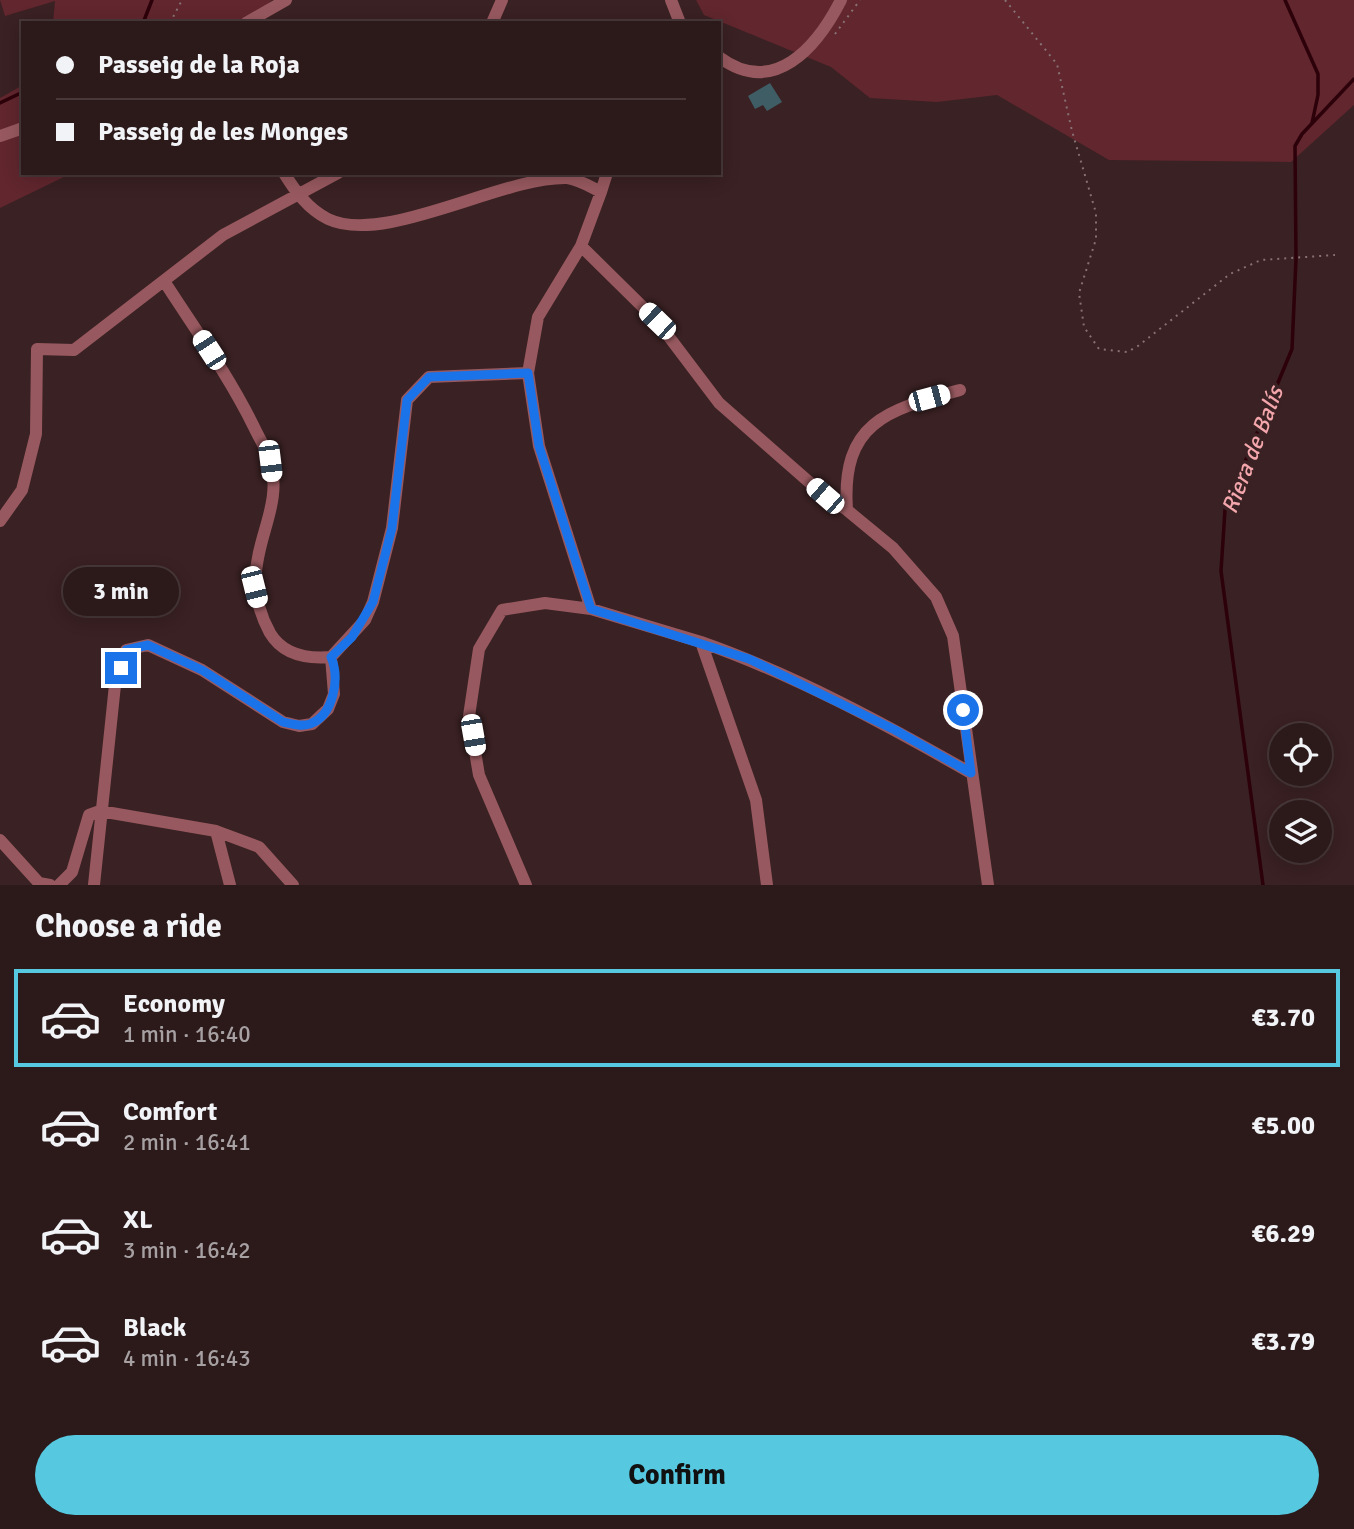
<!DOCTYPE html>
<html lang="en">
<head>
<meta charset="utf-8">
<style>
	:root { --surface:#2c191a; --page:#382627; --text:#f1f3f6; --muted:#a6a0a2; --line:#483839; --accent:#56c9e0 }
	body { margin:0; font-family:Signika,sans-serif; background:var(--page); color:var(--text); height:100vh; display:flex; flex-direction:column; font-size:26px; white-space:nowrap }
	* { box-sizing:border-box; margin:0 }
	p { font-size:23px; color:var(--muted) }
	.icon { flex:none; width:38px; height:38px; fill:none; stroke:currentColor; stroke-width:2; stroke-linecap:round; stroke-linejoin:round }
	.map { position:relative; height:885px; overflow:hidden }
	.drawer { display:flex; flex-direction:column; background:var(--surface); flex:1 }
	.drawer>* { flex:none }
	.guide { position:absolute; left:21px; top:21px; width:700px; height:154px; border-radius:0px; box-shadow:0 4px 18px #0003,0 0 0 2px var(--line); display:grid; align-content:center; height:154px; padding:0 35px; background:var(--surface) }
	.controls { position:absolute; left:1269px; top:723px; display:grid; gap:14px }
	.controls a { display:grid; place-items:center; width:63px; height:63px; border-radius:50%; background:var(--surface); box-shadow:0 4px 18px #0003,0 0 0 2px var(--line); font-size:35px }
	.end { position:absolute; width:32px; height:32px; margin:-16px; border:9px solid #1a73e8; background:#fff; box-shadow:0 0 0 4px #fff }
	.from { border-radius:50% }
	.bubble { position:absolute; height:49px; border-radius:24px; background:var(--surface); box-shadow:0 4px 18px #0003,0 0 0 2px var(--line); font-size:23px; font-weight:700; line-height:49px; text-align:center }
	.car { position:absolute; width:21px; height:42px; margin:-21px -10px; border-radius:9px; box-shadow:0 0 5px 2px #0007; background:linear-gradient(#fff 24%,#345 0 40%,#fff 0 76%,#345 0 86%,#fff 0) }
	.guide b { display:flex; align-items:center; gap:24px; height:66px; font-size:26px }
	.guide b+b { border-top:2px solid var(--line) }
	.guide i { width:18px; height:18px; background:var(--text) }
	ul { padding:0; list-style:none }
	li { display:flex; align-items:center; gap:21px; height:98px; margin:0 14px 10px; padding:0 21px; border:4px solid transparent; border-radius:0px }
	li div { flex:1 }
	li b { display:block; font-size:26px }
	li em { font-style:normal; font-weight:700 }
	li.current { border-color:var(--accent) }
	li>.icon { width:63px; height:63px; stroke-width:1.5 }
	h2 { padding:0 35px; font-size:32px; line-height:84px }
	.primary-button { display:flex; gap:14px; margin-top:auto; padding:14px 35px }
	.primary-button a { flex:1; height:80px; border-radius:42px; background:var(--accent); color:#111; font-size:28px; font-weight:700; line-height:80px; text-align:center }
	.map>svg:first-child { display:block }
</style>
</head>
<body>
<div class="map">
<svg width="1354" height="885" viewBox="0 0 1354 885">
	<rect width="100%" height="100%" fill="#3a2123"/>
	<path fill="#61262e" d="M0,0H272L247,23H53L55,1L5,16Z
		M696,0H1354V105L1291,162L1109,160L997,95L937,102L870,98L831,67L704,15Z
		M23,85V173H72L0,208V98Z"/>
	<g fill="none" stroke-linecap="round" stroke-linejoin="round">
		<path stroke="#2d010a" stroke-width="3.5" d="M1285,0L1318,74V95L1312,123
			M143,23L152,0
			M0,103L23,92
			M1263,885L1221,571L1225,510L1292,349L1296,259L1295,146L1302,134L1354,79"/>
	</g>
	<path fill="#3e5d64" d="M770,83L782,102L767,111L763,105L755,109L748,96Z"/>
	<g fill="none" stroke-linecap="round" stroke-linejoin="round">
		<path stroke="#877173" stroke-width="2" stroke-dasharray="2 5" stroke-linecap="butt" d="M1005,0L1057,64L1072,131L1096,213V239L1079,293L1084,327L1099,349L1127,352L1138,346L1230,274L1261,260L1335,255
			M170,23L182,0
			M835,34L860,0"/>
		<path stroke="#97595f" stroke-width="12" d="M671,0L680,23
			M246,23L286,0
			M492,23L502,0
			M719,57C774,98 817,47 841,0
			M0,136L23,128
			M284,173C295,191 308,209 328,219C385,246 503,176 567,178C578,179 591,187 601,192L581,246L538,317L528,373L539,446L591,609L701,642L756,800L767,885
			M601,192L607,173
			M581,246L657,321L719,403L825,496L847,510L893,548L936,597L953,636L988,885
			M164,281C195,329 229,376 254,427C259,438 267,450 270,461C288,519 230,560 270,633C283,655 308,659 331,657L365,620L373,602L392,528L407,400L429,377L528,373
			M847,510C841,422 887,410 960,390
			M0,521L22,490L36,434L37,349L74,350L223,235L338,173
			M701,642C795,675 885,724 971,773
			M216,831L230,885
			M0,840L39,883L50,885
			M59,885L72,872L89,815L100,811L216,831L259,847L293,885
			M94,885L115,685L126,650L148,645L202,670L283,722L299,726L312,724L328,709L334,694L331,657
			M526,885L479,775L469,716L479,649L502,610L545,603L591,609"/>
	</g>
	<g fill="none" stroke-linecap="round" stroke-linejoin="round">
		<path stroke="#1a73e8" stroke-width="9" d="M121,668L126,650L148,645L202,670L283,722C292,724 301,727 310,724C334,715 340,678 331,657L352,637L373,602L392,528L407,400L429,377L528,373L539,446L591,609L749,659L895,730L971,773L963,710"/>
	</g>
	<g text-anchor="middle" stroke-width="7" stroke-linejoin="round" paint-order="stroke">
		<g font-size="23" font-style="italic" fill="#f3a6ac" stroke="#3a2123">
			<text transform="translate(1252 450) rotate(-69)" y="8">Riera de Balís</text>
		</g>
	</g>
</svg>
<div class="controls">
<a><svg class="icon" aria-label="locate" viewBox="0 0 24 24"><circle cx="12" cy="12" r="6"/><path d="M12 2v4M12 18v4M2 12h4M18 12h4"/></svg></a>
<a><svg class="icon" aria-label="layers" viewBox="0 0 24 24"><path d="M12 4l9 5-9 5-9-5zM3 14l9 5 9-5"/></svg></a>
</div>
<i class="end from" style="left:963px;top:710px"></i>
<i class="end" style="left:121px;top:668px"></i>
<div class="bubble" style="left:63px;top:567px;width:116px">3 min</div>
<i class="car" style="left:657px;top:321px;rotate:314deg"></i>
<i class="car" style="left:209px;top:350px;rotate:327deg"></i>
<i class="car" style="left:929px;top:398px;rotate:75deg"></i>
<i class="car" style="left:270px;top:461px;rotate:173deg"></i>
<i class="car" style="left:825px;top:496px;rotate:311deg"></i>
<i class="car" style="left:254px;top:587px;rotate:166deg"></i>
<i class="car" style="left:473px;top:735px;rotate:170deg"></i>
<div class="guide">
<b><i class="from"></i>Passeig de la Roja</b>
<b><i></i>Passeig de les Monges</b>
</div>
</div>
<section class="drawer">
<h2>Choose a ride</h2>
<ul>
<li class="current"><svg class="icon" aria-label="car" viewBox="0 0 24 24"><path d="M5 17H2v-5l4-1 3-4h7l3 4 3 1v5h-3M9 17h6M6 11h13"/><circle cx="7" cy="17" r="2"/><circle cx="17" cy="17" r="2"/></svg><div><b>Economy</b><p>1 min · 16:40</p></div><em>€3.70</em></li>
<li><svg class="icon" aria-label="car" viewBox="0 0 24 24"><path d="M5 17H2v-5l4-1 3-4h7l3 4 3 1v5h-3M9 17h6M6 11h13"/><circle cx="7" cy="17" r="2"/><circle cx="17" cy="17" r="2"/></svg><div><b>Comfort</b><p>2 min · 16:41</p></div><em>€5.00</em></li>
<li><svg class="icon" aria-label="car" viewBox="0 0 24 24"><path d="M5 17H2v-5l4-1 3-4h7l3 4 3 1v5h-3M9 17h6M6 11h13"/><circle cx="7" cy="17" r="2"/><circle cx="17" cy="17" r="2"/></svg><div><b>XL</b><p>3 min · 16:42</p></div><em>€6.29</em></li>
<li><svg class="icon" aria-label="car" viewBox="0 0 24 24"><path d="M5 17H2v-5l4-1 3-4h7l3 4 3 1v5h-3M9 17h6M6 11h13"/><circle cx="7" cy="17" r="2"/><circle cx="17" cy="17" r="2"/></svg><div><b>Black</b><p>4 min · 16:43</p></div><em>€3.79</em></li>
</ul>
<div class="primary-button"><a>Confirm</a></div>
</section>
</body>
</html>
